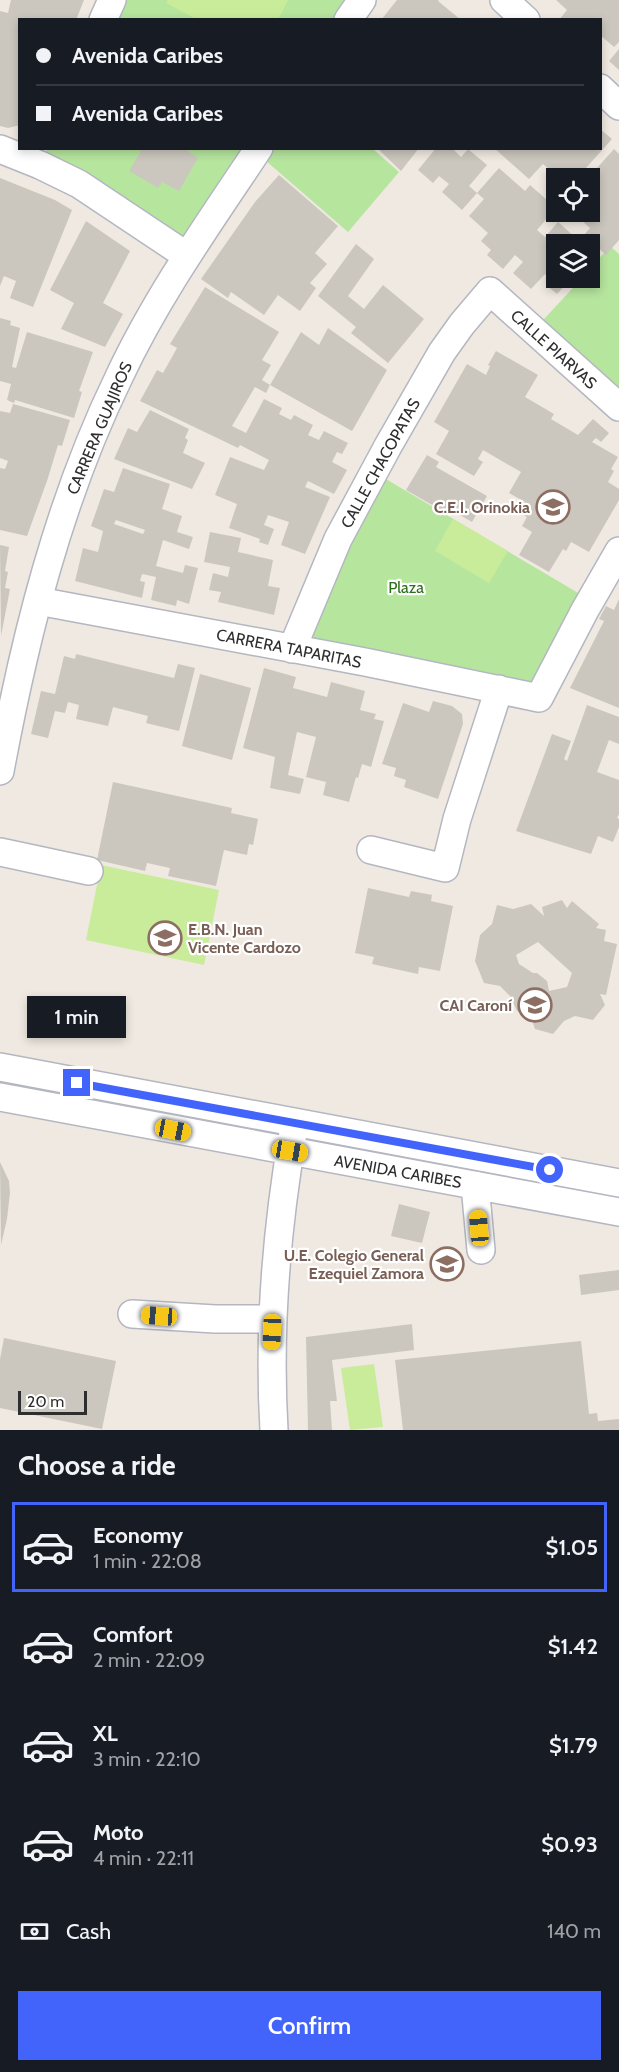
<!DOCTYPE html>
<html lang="en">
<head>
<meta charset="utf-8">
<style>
	:root { --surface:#171b24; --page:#20242c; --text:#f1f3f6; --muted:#9ea1a6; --line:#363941; --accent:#4264fb }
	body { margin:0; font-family:Cabin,sans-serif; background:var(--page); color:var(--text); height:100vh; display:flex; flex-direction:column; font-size:22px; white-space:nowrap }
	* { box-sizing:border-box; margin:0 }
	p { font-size:20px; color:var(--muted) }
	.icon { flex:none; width:33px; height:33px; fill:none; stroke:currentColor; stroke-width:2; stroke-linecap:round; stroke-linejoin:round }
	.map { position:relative; height:1430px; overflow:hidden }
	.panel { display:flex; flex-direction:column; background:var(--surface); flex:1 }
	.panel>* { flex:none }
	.top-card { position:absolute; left:18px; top:18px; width:584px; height:132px; border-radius:0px; box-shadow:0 3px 9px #0003; display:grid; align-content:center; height:132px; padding:0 18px; background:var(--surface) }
	.tools { position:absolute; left:546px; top:168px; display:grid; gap:12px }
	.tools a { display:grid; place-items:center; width:54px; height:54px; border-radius:0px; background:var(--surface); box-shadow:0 3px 9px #0003; font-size:30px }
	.scale { position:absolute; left:18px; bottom:15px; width:69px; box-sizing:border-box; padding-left:6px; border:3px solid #2e2e2e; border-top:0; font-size:16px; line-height:21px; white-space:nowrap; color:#2e2e2e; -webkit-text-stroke:4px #fff; paint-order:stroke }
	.end { position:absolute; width:27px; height:27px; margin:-14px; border:8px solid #4264fb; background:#fff; box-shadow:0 0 0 3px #fff }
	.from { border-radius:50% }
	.bubble { position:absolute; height:42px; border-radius:0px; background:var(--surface); box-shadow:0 3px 9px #0003; font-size:20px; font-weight:600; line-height:42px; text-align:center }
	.car { position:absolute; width:18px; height:36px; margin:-18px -9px; border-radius:8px; box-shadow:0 0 4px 2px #0007; background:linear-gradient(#f5c518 24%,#345 0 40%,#f5c518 0 76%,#345 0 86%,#f5c518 0) }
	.top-card b { display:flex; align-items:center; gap:21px; height:57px; font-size:22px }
	.top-card b+b { border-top:2px solid var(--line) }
	.top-card i { width:15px; height:15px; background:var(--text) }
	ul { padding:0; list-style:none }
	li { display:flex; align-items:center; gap:18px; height:90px; margin:0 12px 9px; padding:0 6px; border:3px solid transparent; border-radius:0px }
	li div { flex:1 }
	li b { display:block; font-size:22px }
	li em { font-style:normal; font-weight:600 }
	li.active { border-color:var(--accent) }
	li>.icon { width:54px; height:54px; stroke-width:1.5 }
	h2 { padding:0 18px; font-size:27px; line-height:72px }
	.pay { display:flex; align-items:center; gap:15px; height:66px; padding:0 18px; font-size:22px }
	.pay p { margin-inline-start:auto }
	.button { display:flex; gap:12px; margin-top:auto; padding:12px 18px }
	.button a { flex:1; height:69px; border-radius:0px; background:var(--accent); color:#fff; font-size:24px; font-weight:600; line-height:69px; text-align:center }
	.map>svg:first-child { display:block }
</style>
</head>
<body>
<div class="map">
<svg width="619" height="1430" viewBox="0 0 619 1430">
	<rect width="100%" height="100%" fill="#efe9e1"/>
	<path fill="#b6e59e" d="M112,0H362L348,19L103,20Z
		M262,148L373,149L399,172L348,232L258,154Z
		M47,149H259L187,256L40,165Z
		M610,246L619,254V407L534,330L582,278H590V269Z
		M374,472L590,600L539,698L292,649Z"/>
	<path fill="#c9ec9a" d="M168,0H288L278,20L196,19L166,3Z
		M453,519L508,551L489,583L435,551Z
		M101,865L219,890L204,965L86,940Z
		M374,1364L383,1427L350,1430L341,1368Z"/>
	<path fill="#cbc7bf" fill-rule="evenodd" d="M11,0H84L76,20H20V125L8,128L0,126V11L8,13Z
		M397,0H439L438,1L461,20H381Z
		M556,0H619V42L614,47L600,35V20H559L567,10Z
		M619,49V70L609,61Z
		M600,129L612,139L577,178H556V180L546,171L549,169L543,164L529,179L494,148H600Z
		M137,148H184L198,158L179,191L162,182L158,188L129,171L141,151Z
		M377,148H419L401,171Z
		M436,148H452L461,157L468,149L487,165L469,186L477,193L462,210L442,192L449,184L439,176L433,183L418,170Z
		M614,149L619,154V240L606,255L584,235L590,228L572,212H590V178H588Z
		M499,168L525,191L530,185L556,208L537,230L545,237L558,222L576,238L571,244H556V278H572L557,294L546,285L551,279L545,274L531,289L513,273L523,262L515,255L503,269L487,255L491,250L481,241L488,233L469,216L484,199L477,193Z
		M279,175L338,226L315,253L327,264L310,283L316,288L300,311L278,295L264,315L231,292L228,298L201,279L255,202Z
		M0,178L55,200L72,210L33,307L10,298L16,281L4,276L0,286Z
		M86,221L130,251L103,303L123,314L105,347L61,329L74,303L50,290Z
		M356,244L374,259L348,296L364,309L383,285L424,319L388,363L351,333L356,327L318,296Z
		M205,287L279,332L262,360L271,365L262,380L270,385L266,393L255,387L232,426L246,433L264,399L282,408L279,414L291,420L294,415L313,425L308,435L319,440L324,431L348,443L342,454L337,452L332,462L347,470L334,494L308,481L305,487L330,497L305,554L281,545L289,522L268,515L264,525L274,529L268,545L259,542L260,539L229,528L237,504L215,495L230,457L264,470L269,460L240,445L238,448L140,401L157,370L163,373L177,348L170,344Z
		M0,318L11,321L10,325L20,328L12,367L16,368L27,332L93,352L79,391L82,392L74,418L15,400L14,403L7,400L11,384L0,381Z
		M328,328L387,370L352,431L270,385L301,332L319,345Z
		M496,351L538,375L525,397L554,414L551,419L578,435L593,419L609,433L601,442L596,438L592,442L618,457L611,469L614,471L608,482L619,489V500L589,552L571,542L566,551L563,549L549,572L519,555L532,532L522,526L527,517L519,512L525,502L509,493L521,472L483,450L478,459L483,462L474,476L436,454L449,431L434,422L467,364L486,375L490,366L488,365Z
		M13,404L70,420L62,446L58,445L47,481L27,536L0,530V468L5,469L8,461L0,458V411L10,413Z
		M150,410L189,429L185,438L188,440L183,453L205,463L192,489L114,459L128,428L137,432Z
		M427,455L439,462L436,467L487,496L472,522L448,508L446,513L406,490Z
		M123,468L170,484L162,509L182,516L177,532L193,537L189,549L163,540L156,566L183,573L185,565L198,568L189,604L177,600L176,606L151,600L156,577L142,574L140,581L145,582L142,598L75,581L83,548L98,552L103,531L91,526L104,489L114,492ZM116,520L145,530L143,534L114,524Z
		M210,532L241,538L238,552L273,560L268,586L280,588L274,615L218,602L221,592L209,590L213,573L228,577L230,567L204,562Z
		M0,545L9,547L5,571L8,572L5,588L10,589L1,636Z
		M619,599V708L570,688L604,621L599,619L606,606L614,610Z
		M76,654L174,678L178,664L195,668L179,731L146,723L148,716L113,707L108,726L76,719L79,705L68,702L65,713L55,711L48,738L31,734L41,691L55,694L64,656L75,659Z
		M264,668L296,677L293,688L327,697L331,682L365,691L360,710L376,714L374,719L384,721L371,767L362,764L358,778L356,777L349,802L323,795L326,782L306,777L316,737L297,732L288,775L304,779L300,794L270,788L275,757L243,748Z
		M200,674L251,688L232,760L182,746Z
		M433,701L452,706L462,714L463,724L438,799L404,787L406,780L394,776L396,768L382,764L403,703L429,712Z
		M587,705L619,717V744L609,740L597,772L619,780V814L617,818L619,819V827L613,842L598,836L591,854L516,831L552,734L571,741L564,759L567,761Z
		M113,782L232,808L231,813L258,819L253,845L249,844L247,855L224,850L216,886L168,876L170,868L147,863L145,871L97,860Z
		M368,888L409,897L411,891L432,895L431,901L453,906L440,971L419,967L418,974L372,964L374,957L355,953Z
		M562,900L567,908L572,901L599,924L596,928L606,930L604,941L617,944L606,995L600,994L605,1005L593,1020L575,1016L564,1021L553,1034L535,1029L530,1014L517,1011L510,996L500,986L484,983L475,961L480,935L492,924L497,905L513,909L531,904L544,916L542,907ZM538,942L572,973L567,987L549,991L547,981L537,973H533L519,964L516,955Z
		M0,1162L9,1181L10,1193L7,1219L1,1245Z
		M399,1204L430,1212L422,1243L391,1236Z
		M619,1270V1290L581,1295L579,1275Z
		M412,1324L414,1350L332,1360L337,1401H330L332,1430H308L306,1337Z
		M4,1338L116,1361L102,1429L0,1408V1359Z
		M581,1341L589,1414L597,1413L598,1421L619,1419V1430H403L395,1360Z"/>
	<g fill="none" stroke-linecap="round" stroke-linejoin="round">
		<defs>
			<path id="minor" d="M504,0L526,20
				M103,20L112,0
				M348,20L362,0
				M600,88L619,106
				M0,149L40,165L79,184L187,256
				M38,601L365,662L539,698L585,610L619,551
				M292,649L338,539L388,446L442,352L462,324L490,291L619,407
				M0,771C25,636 59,500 119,377C157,296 209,223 259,148
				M371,850L445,868L457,819L499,689
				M0,852L89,871
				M0,1067L619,1183
				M0,1097L619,1212
				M475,1185L481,1250
				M132,1314L215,1319H273
				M274,1430C268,1329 276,1232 293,1133"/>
		</defs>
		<use href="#minor" stroke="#b4b7c1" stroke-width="30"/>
		<use href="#minor" stroke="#fff" stroke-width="27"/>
	</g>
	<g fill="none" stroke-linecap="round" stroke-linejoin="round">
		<path stroke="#4264fb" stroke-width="8" d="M77,1083L550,1170"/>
	</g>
	<defs>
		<symbol id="school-ring" viewBox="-11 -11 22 22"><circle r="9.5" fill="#fff" stroke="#8d6e63" stroke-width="1.5"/><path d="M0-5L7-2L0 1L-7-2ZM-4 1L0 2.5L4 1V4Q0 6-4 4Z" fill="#8d6e63"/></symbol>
		<symbol id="university-ring" viewBox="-11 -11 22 22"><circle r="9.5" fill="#fff" stroke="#8d6e63" stroke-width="1.5"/><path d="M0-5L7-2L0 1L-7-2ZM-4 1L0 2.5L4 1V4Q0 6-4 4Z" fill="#8d6e63"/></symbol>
	</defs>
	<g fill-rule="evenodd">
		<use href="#school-ring" x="534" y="488" width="38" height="38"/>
		<use href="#school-ring" x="146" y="919" width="38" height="38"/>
		<use href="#university-ring" x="516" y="986" width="38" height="38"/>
		<use href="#school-ring" x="428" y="1245" width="38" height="38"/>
	</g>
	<g text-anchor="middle" stroke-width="4.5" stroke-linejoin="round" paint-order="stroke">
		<g font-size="16" fill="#2e2e2e" stroke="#fff">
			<text transform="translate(554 349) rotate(42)" y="6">CALLE PIARVAS</text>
			<text transform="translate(99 428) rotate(-67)" y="6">CARRERA GUAJIROS</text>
			<text transform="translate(380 463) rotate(-61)" y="6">CALLE CHACOPATAS</text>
			<text transform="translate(289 648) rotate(11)" y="6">CARRERA TAPARITAS</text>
			<text transform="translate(398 1171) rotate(10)" y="6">AVENIDA CARIBES</text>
		</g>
		<g font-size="16" font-weight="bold" fill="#785e54" stroke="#fff" text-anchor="end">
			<text x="530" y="513">C.E.I. Orinokia</text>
			<text x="188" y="935" text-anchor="start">E.B.N. Juan<tspan x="188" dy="18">Vicente Cardozo</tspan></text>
			<text x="512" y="1011">CAI Caroní</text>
			<text x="424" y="1261">U.E. Colegio General<tspan x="424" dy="18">Ezequiel Zamora</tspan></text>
		</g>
		<g font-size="16" fill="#2c6e1b" stroke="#fff">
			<text x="406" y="593">Plaza</text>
		</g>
	</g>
</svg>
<div class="tools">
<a><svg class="icon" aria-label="locate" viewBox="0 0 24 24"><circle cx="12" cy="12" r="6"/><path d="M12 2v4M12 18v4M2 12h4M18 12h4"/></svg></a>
<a><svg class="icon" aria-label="layers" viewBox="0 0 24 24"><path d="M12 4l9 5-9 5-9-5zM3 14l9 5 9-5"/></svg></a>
</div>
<div class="scale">20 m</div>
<i class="end from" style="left:550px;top:1170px"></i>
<i class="end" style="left:77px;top:1083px"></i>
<div class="bubble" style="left:27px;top:996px;width:99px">1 min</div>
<i class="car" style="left:173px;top:1130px;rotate:101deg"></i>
<i class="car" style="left:290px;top:1151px;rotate:100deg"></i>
<i class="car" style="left:479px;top:1228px;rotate:355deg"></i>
<i class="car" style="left:159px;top:1316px;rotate:274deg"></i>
<i class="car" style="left:272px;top:1332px;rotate:182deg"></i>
<div class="top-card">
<b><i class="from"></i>Avenida Caribes</b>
<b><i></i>Avenida Caribes</b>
</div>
</div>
<section class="panel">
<h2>Choose a ride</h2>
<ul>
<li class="active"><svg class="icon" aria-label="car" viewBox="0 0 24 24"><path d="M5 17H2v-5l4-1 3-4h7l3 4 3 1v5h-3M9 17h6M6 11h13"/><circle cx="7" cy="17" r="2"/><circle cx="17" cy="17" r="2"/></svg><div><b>Economy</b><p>1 min · 22:08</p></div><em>$1.05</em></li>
<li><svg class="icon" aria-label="car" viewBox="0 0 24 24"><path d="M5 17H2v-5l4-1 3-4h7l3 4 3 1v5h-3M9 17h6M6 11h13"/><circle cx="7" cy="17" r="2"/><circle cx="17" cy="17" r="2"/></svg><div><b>Comfort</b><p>2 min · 22:09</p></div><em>$1.42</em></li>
<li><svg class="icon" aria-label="car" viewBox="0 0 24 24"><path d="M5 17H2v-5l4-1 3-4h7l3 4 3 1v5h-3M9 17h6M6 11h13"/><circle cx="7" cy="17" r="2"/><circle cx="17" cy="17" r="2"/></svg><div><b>XL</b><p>3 min · 22:10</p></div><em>$1.79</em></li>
<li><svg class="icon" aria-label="car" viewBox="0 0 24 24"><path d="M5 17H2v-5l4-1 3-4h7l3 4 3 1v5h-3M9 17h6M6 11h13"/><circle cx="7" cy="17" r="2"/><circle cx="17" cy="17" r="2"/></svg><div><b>Moto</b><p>4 min · 22:11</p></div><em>$0.93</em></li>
</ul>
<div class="pay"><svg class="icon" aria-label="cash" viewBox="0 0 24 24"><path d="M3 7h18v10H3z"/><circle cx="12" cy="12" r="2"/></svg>Cash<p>140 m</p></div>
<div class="button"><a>Confirm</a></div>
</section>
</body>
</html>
